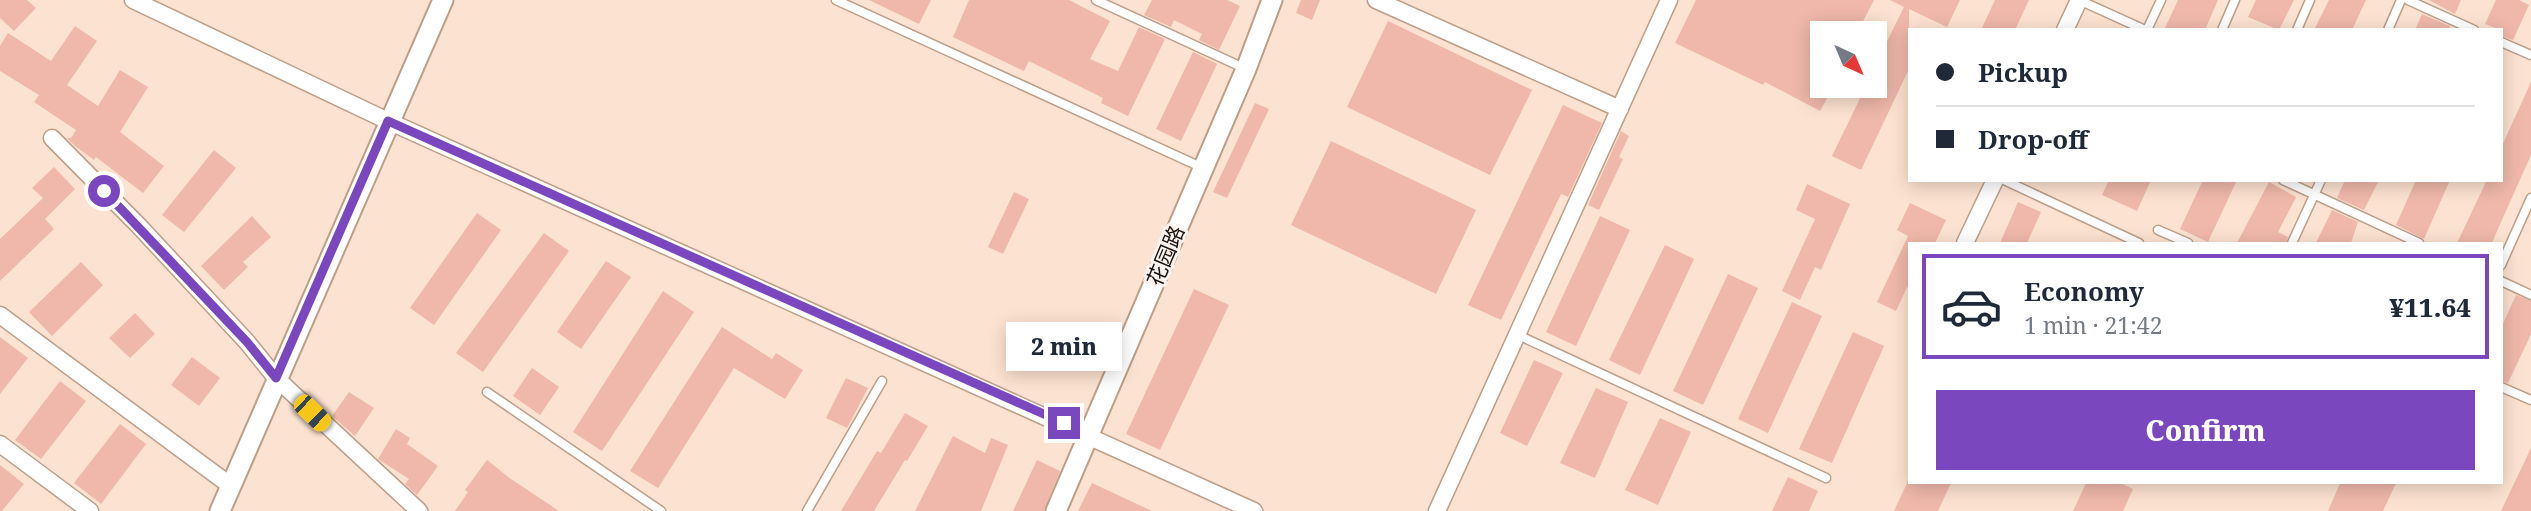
<!DOCTYPE html>
<html lang="en">
<head>
<meta charset="utf-8">
<style>
	:root { --surface:#fff; --page:#f6f6f7; --text:#1f2937; --muted:#747a83; --line:#e0e1e3; --accent:#7a47bf }
	body { margin:0; font-family:"Noto Serif","Noto Sans SC",serif; background:var(--page); color:var(--text); height:100vh; display:flex; flex-direction:column; font-size:26px; white-space:nowrap }
	* { box-sizing:border-box; margin:0 }
	p { font-size:23px; color:var(--muted) }
	.icon { flex:none; width:38px; height:38px; fill:none; stroke:currentColor; stroke-width:2; stroke-linecap:round; stroke-linejoin:round }
	.map { position:relative; flex:1; overflow:hidden }
	.details { position:absolute; left:1908px; top:242px; width:595px; height:242px; display:flex; flex-direction:column; background:var(--surface); border-radius:0px; box-shadow:0 4px 18px #0003 }
	.details>* { flex:none }
	.hud { position:absolute; left:1908px; top:28px; width:595px; height:154px; border-radius:0px; box-shadow:0 4px 18px #0003; display:grid; align-content:center; height:154px; padding:0 28px; background:var(--surface) }
	.needle { width:46px; rotate:136deg }
	.tools { position:absolute; left:1810px; top:21px; display:grid; gap:14px }
	.tools a { display:grid; place-items:center; width:77px; height:77px; border-radius:0px; background:var(--surface); box-shadow:0 4px 18px #0003; font-size:35px }
	.end { position:absolute; width:32px; height:32px; margin:-16px; border:9px solid #7a47bf; background:#fff; box-shadow:0 0 0 4px #fff }
	.from { border-radius:50% }
	.bubble { position:absolute; height:49px; border-radius:0px; background:var(--surface); box-shadow:0 4px 18px #0003; font-size:23px; font-weight:800; line-height:49px; text-align:center }
	.car { position:absolute; width:21px; height:42px; margin:-21px -10px; border-radius:9px; box-shadow:0 0 5px 2px #0007; background:linear-gradient(#f5c518 24%,#345 0 40%,#f5c518 0 76%,#345 0 86%,#f5c518 0) }
	.hud b { display:flex; align-items:center; gap:24px; height:66px; font-size:26px }
	.hud b+b { border-top:2px solid var(--line) }
	.hud i { width:18px; height:18px; background:var(--text) }
	ul { padding:12px 0 0; list-style:none }
	li { display:flex; align-items:center; gap:21px; height:105px; margin:0 14px 10px; padding:0 14px; border:4px solid transparent; border-radius:0px }
	li div { flex:1 }
	li b { display:block; font-size:26px }
	li em { font-style:normal; font-weight:800 }
	li.selected { border-color:var(--accent) }
	li>.icon { width:63px; height:63px; stroke-width:1.5 }
	.action { display:flex; gap:14px; margin-top:auto; padding:14px 28px }
	.action a { flex:1; height:80px; border-radius:0px; background:var(--accent); color:#fff; font-size:28px; font-weight:800; line-height:80px; text-align:center }
	.map>svg:first-child { display:block }
</style>
</head>
<body>
<div class="map">
<svg width="2531" height="511" viewBox="0 0 2531 511">
	<rect width="100%" height="100%" fill="#fce2d0"/>
	<path fill="#efb8aa" d="M0,0H27L36,8L14,31L0,18Z
		M869,0H931L919,24Z
		M969,0H1069L1110,21L1090,59L1118,71L1139,27L1165,39L1128,116L1101,103L1103,98L1029,61L1024,71L953,37Z
		M1152,0H1227L1240,6L1219,50L1199,40L1202,34L1174,20L1171,27L1144,15Z
		M1301,0H1320L1312,20L1296,13Z
		M1696,0H1874L1857,33H1822V86H1834L1820,111L1765,82L1763,85L1675,43Z
		M1890,0H1960L1947,27L1909,9V69L1861,170L1832,156L1866,86H1874V68L1904,7Z
		M1995,0H2029L2015,30H1981Z
		M2178,0H2218L2205,30H2164Z
		M2256,0H2294L2279,30L2248,17Z
		M2329,0H2366L2352,30H2314Z
		M2429,0H2461L2455,14Z
		M2496,0H2519L2529,5L2513,40L2501,36V30L2485,24Z
		M2422,14L2450,26L2448,30H2415Z
		M1388,21L1532,90L1490,175L1347,107Z
		M75,26L97,41L67,85L98,106L120,70L148,87L120,132L164,166L143,193L96,157L94,160L75,146L67,138H71L76,130L34,102L39,95L0,71V46L8,33L51,61Z
		M1193,52L1217,64L1181,141L1156,129Z
		M2531,82V155L2497,231L2492,243H2457L2487,180H2501V148Z
		M1255,103L1269,109L1227,198L1213,192Z
		M1563,105L1602,123L1568,197L1561,194L1501,320L1468,305Z
		M1621,131L1629,136L1619,157L1623,159L1599,210L1588,205Z
		M1331,141L1476,210L1436,294L1291,225Z
		M214,150L236,168L184,232L162,215Z
		M54,167L75,189L45,219L54,229L0,281V239L43,198L32,188Z
		M2109,180H2151L2137,211L2102,195Z
		M2203,180H2237L2208,242L2180,229Z
		M2345,180H2379L2364,210L2337,198Z
		M2416,180H2450L2424,239L2396,225Z
		M2269,182L2296,197L2278,232L2288,237L2286,243H2237Z
		M1807,184L1850,204L1821,270L1815,267L1800,300L1782,291L1815,219L1796,210Z
		M1014,192L1029,199L1003,254L988,247Z
		M2018,202L2041,212L2027,243H2000Z
		M1910,203L1946,220L1935,243H1909V283L1896,311L1877,302L1908,236L1897,230Z
		M2332,210L2358,222L2351,243H2316Z
		M477,213L501,230L434,325L410,308Z
		M252,216L271,237L243,262L248,267L224,290L201,266Z
		M1600,216L1630,230L1576,346L1546,332Z
		M544,233L569,251L483,372L456,353Z
		M1665,245L1694,259L1640,375L1609,360Z
		M606,261L631,277L581,349L557,332Z
		M81,262L103,285L52,336L29,312Z
		M1728,274L1758,288L1703,405L1673,391Z
		M1194,289L1229,305L1160,450L1126,434Z
		M663,291L694,312L602,451L573,432Z
		M2516,295L2531,301V334L2508,383L2501,381V328Z
		M1792,302L1822,316L1768,433L1738,419Z
		M135,313L155,334L130,358L109,338Z
		M722,327L772,359L776,353L803,370L785,399L734,368L658,488L630,471Z
		M1853,332L1884,346L1832,463L1799,449Z
		M0,337L28,358L0,394Z
		M192,357L220,378L199,406L171,385Z
		M1534,360L1563,373L1527,446L1500,433Z
		M532,368L559,387L540,415L513,396Z
		M846,378L868,388L847,428L826,418Z
		M60,381L86,401L41,459L15,440Z
		M1596,388L1628,402L1595,478L1560,463Z
		M349,392L374,408L355,436L332,416Z
		M905,413L928,426L907,461L905,460L874,511H841L877,451L881,453Z
		M1660,418L1691,432L1658,505L1625,490Z
		M120,424L146,444L101,504L74,483Z
		M396,429L410,438L407,444L438,466L417,495L405,484L409,479L378,459Z
		M953,436L985,453L991,438L1008,445L981,511H915Z
		M2531,448V511H2501Z
		M487,460L511,479L559,511H455L468,492L465,490Z
		M1037,460L1060,471L1044,511H1013Z
		M0,465L24,484L2,511H0Z
		M1788,477L1818,491L1809,511H1772Z
		M1908,481H1952L1938,511H1894Z
		M2087,481H2116L2133,489L2123,511H2073Z
		M2341,481H2397L2383,511H2328Z
		M1092,483L1152,511H1078Z"/>
	<g fill="none" stroke-linecap="round" stroke-linejoin="round">
		<defs>
			<path id="service" d="M836,0L1203,168
				M1096,0L1246,69
				M2079,0L2145,30
				M2408,0L2474,30
				M2147,30L2161,0
				M2222,30L2235,0
				M2297,30L2310,0
				M2388,30L2401,0
				M2501,42L2531,55
				M2004,180L2139,243
				M2283,180L2419,243
				M2158,230L2188,243
				M2292,243L2321,180
				M2501,265L2531,198
				M2501,281L2531,295
				M1518,335L1826,478
				M2501,387L2531,400
				M487,392L661,511
				M807,511L882,381"/>
			<path id="minor" d="M133,0L388,121L1254,511
				M1376,0L1620,109
				M2065,30L2079,0
				M52,138L139,226L247,342L276,378L419,511
				M1965,243L1995,180
				M0,315L231,486
				M0,444L90,511
				M1437,511L1669,0"/>
			<path id="tertiary" d="M220,511L443,0
				M1056,511L1246,69L1272,0"/>
		</defs>
		<use href="#service" stroke="#bc9e89" stroke-width="11"/>
		<use href="#minor" stroke="#bc9e89" stroke-width="19"/>
		<use href="#tertiary" stroke="#bc9e89" stroke-width="23"/>
		<use href="#service" stroke="#fff" stroke-width="8"/>
		<use href="#minor" stroke="#fff" stroke-width="16"/>
		<use href="#tertiary" stroke="#fff" stroke-width="19"/>
	</g>
	<g fill="none" stroke-linecap="round" stroke-linejoin="round">
		<path stroke="#7a47bf" stroke-width="9" d="M104,191L247,342L276,378L388,121L1064,423"/>
	</g>
	<g text-anchor="middle" stroke-width="6" stroke-linejoin="round" paint-order="stroke">
		<g font-size="21" fill="#1c120a" stroke="#faf3ef">
			<text transform="translate(1166 256) rotate(-67)" y="7">花园路</text>
		</g>
	</g>
</svg>
<div class="tools">
<a><svg class="needle" viewBox="-14 -14 28 28"><path d="M0-13l5 13h-10z" fill="#e53935"/><path d="M0 13l5-13h-10z" fill="#747a83"/></svg></a>
</div>
<i class="end from" style="left:104px;top:191px"></i>
<i class="end" style="left:1064px;top:423px"></i>
<div class="bubble" style="left:1006px;top:322px;width:116px">2 min</div>
<i class="car" style="left:312px;top:413px;rotate:134deg"></i>
<div class="hud">
<b><i class="from"></i>Pickup</b>
<b><i></i>Drop-off</b>
</div>
<section class="details">
<ul>
<li class="selected"><svg class="icon" aria-label="car" viewBox="0 0 24 24"><path d="M5 17H2v-5l4-1 3-4h7l3 4 3 1v5h-3M9 17h6M6 11h13"/><circle cx="7" cy="17" r="2"/><circle cx="17" cy="17" r="2"/></svg><div><b>Economy</b><p>1 min · 21:42</p></div><em>¥11.64</em></li>
</ul>
<div class="action"><a>Confirm</a></div>
</section>
</div>
</body>
</html>
